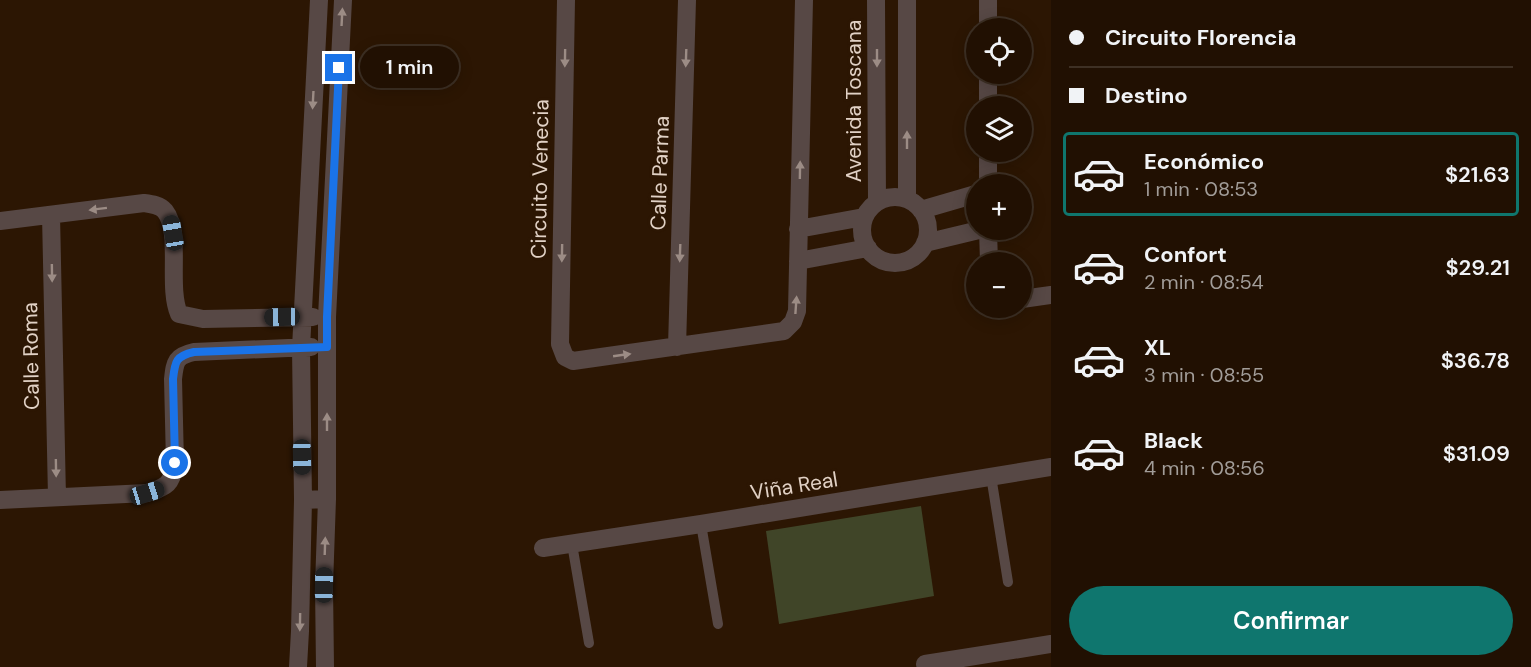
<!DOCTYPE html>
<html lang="es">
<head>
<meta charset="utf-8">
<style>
	:root { --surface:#211002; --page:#2d1e11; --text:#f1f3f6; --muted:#a29d99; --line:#3e3024; --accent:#0f766e }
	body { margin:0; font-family:"DM Sans",sans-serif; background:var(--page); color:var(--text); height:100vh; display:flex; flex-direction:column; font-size:22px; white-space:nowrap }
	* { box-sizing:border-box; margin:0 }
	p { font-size:20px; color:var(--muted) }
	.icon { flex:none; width:33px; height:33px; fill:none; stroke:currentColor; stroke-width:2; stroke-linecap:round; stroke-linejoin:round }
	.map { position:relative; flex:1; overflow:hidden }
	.details { display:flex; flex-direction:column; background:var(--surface); width:480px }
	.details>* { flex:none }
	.hud { display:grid; align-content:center; height:132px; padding:0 18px; background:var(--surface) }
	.controls { position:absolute; left:966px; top:18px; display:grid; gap:12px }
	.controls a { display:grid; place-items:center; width:66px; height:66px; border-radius:50%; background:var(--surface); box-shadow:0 3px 15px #0003,0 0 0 2px var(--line); font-size:30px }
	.end { position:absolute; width:27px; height:27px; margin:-14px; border:8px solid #1a73e8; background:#fff; box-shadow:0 0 0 3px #fff }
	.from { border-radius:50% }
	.bubble { position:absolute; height:42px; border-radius:21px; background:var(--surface); box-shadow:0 3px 15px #0003,0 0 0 2px var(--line); font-size:20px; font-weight:600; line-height:42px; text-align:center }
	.car { position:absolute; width:18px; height:36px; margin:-18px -9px; border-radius:8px; box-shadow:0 0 4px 2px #0007; background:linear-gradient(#222 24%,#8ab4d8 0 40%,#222 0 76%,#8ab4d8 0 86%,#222 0) }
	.hud b { display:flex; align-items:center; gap:21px; height:57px; font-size:22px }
	.hud b+b { border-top:2px solid var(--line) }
	.hud i { width:15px; height:15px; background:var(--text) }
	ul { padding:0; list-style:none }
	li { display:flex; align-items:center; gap:18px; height:84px; margin:0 12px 9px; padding:0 6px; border:3px solid transparent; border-radius:6px }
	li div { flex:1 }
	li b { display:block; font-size:22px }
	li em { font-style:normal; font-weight:600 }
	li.active { border-color:var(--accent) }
	li>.icon { width:54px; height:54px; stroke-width:1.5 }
	.action { display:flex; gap:12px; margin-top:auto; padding:12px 18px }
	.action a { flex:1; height:69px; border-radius:36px; background:var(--accent); color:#fff; font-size:24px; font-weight:600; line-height:69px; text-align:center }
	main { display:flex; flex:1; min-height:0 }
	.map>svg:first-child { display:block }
</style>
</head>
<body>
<main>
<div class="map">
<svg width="1051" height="667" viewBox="0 0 1051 667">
	<rect width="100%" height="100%" fill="#2c1603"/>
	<path fill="#404528" d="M921,506L934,596L779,624L766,531Z"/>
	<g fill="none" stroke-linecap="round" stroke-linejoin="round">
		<path stroke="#574845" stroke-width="10" d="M991,476L1008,582
			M701,524L718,624
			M572,544L589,643"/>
		<path stroke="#574845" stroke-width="18" d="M566,0L560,344L565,357L573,361L784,331L793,322L797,311L804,0
			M876,0L877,201
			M988,0V28
			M988,74V106
			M988,152V184
			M862 230a33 33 0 1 1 66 0a33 33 0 1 1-66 0Z
			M907,199V0
			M921,210L976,194
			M51,215L57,497
			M0,221L144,203C152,204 160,205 165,211C182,233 167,286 179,314L203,319L313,317
			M798,229L864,217
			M988,230L989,262
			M925,243L979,230
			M798,261L868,248
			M1022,299L1051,295
			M677,347L687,0
			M0,500L147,493C167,487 172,484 175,463L173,379C175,361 176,356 194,352L311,347
			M303,500L327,499V317L343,0
			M543,548L701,524L1051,467
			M925,664L1051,644
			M298,667L300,631L303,500L301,348L319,0
			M325,667L324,586L327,499"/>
	</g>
	<defs><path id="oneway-solid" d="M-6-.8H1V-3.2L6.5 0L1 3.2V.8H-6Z" transform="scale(1.5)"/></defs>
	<g fill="#9c8c85">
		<use href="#oneway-solid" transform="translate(342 17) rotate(-87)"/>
		<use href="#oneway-solid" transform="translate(565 58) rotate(91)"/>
		<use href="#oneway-solid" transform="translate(686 58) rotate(92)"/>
		<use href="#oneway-solid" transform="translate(877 58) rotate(90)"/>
		<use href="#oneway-solid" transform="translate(313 100) rotate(93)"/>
		<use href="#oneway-solid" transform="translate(907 140) rotate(-90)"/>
		<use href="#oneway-solid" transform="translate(800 170) rotate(-89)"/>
		<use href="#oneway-solid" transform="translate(98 209) rotate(173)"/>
		<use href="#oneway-solid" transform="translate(562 253) rotate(91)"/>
		<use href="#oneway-solid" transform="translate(680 253) rotate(92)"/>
		<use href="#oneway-solid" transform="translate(52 273) rotate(89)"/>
		<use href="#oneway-solid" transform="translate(796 305) rotate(-86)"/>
		<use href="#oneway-solid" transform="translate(622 355) rotate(-8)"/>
		<use href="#oneway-solid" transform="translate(327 422) rotate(-90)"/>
		<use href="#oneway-solid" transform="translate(56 468) rotate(89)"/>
		<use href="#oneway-solid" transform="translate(325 546) rotate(-88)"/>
		<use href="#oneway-solid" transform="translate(300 622) rotate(91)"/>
	</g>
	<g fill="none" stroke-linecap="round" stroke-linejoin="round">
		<path stroke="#1a73e8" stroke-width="8" d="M175,463L173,379C175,361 176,356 194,352L327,347V317L339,68"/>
	</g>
	<g text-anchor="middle" stroke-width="6" stroke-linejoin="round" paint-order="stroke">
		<g font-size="21" fill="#e1d1c5" stroke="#2c1603">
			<text transform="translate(854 101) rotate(-90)" y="7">Avenida Toscana</text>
			<text transform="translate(660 173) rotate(-88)" y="7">Calle Parma</text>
			<text transform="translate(540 179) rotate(-89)" y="7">Circuito Venecia</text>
			<text transform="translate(31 356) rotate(-91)" y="7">Calle Roma</text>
			<text transform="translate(794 486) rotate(-9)" y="7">Viña Real</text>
		</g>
	</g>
</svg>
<div class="controls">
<a><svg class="icon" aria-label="locate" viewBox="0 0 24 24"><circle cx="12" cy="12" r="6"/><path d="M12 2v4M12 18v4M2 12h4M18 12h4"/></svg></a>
<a><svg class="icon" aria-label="layers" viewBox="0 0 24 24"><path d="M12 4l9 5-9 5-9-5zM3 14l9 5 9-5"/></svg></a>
<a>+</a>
<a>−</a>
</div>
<i class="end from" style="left:175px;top:463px"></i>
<i class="end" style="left:339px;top:68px"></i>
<div class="bubble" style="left:360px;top:46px;width:99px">1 min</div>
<i class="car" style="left:173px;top:233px;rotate:350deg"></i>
<i class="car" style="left:282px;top:317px;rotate:269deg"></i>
<i class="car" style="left:302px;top:457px;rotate:179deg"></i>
<i class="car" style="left:147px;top:493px;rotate:73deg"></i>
<i class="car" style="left:324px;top:585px;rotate:1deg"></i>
</div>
<section class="details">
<div class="hud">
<b><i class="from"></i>Circuito Florencia</b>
<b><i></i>Destino</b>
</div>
<ul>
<li class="active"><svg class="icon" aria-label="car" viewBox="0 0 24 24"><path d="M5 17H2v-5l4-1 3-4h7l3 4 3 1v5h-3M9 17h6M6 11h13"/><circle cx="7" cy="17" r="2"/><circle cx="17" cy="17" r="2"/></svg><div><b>Económico</b><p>1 min · 08:53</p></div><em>$21.63</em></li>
<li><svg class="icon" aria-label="car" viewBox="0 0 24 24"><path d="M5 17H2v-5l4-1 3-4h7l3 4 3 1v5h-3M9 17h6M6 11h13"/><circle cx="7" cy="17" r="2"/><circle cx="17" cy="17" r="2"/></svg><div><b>Confort</b><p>2 min · 08:54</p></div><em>$29.21</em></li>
<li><svg class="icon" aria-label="car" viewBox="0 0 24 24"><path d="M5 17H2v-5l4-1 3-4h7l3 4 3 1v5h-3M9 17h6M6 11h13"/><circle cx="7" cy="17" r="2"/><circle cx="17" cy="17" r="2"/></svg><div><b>XL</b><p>3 min · 08:55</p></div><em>$36.78</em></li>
<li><svg class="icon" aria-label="car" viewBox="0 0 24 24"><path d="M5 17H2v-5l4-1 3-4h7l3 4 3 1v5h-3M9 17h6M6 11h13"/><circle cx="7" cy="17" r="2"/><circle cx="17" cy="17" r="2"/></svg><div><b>Black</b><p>4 min · 08:56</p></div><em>$31.09</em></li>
</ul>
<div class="action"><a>Confirmar</a></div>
</section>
</main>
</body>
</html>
